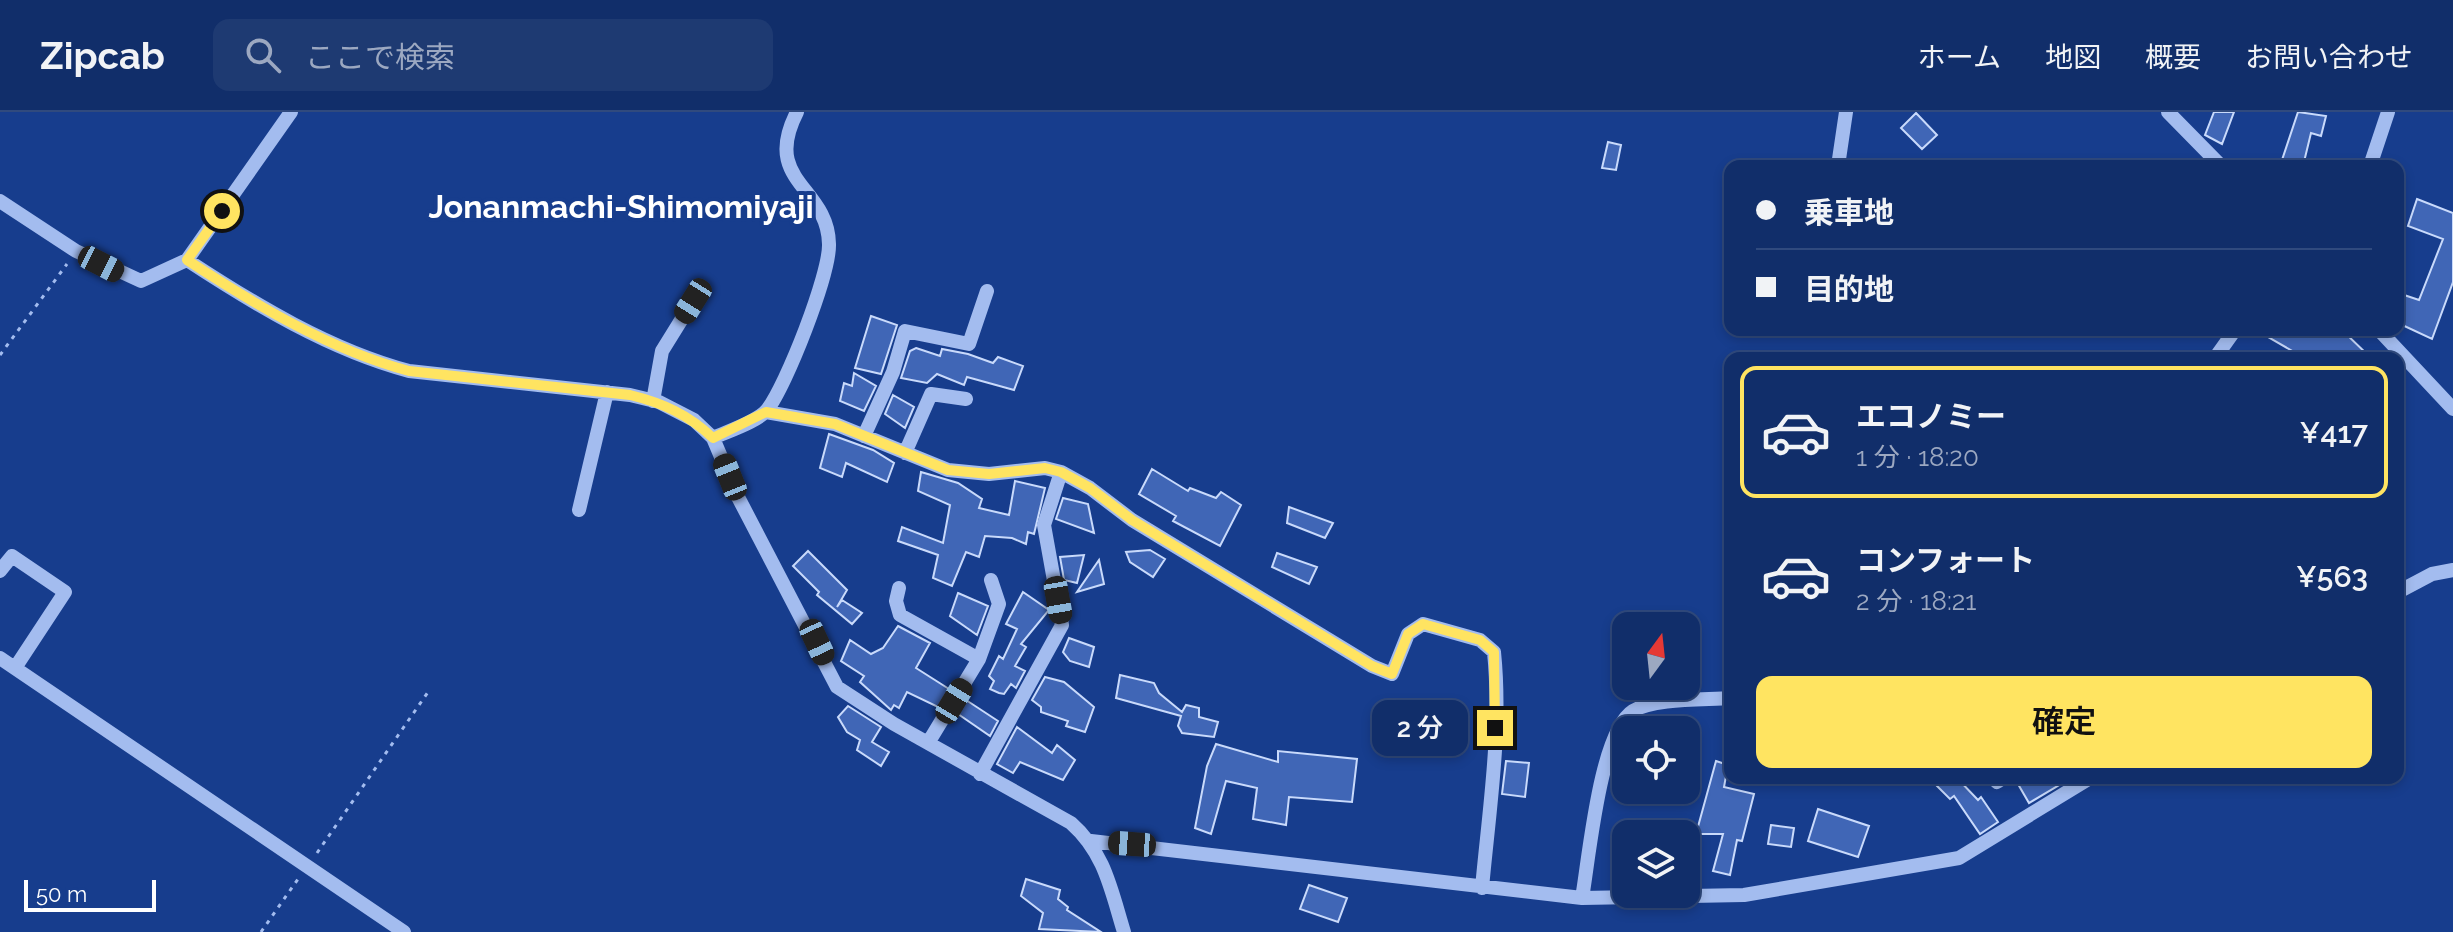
<!DOCTYPE html>
<html lang="ja">
<head>
<meta charset="utf-8">
<style>
	:root { --surface:#112e6a; --page:#1e3a72; --text:#f1f3f6; --muted:#9ca8c1; --line:#304a7e; --accent:#ffe461 }
	body { margin:0; font-family:Raleway,"Noto Sans JP",sans-serif; background:var(--page); color:var(--text); height:100vh; display:flex; flex-direction:column; font-size:30px; white-space:nowrap }
	* { box-sizing:border-box; margin:0 }
	p { font-size:26px; color:var(--muted) }
	.icon { flex:none; width:44px; height:44px; fill:none; stroke:currentColor; stroke-width:2; stroke-linecap:round; stroke-linejoin:round }
	.map { position:relative; flex:1; overflow:hidden }
	.drawer { position:absolute; left:1724px; top:240px; width:680px; height:432px; display:flex; flex-direction:column; background:var(--surface); border-radius:16px; box-shadow:0 4px 12px #0003,0 0 0 2px var(--line) }
	.drawer>* { flex:none }
	.guide { position:absolute; left:1724px; top:48px; width:680px; height:176px; border-radius:16px; box-shadow:0 4px 12px #0003,0 0 0 2px var(--line); display:grid; align-content:center; height:176px; padding:0 32px; background:var(--surface) }
	.needle { width:52px; rotate:15deg }
	.buttons { position:absolute; left:1612px; top:500px; display:grid; gap:16px }
	.buttons a { display:grid; place-items:center; width:88px; height:88px; border-radius:16px; background:var(--surface); box-shadow:0 4px 12px #0003,0 0 0 2px var(--line); font-size:40px }
	.scale { position:absolute; left:24px; bottom:20px; width:132px; box-sizing:border-box; padding-left:8px; border:4px solid #fff; border-top:0; font-size:22px; line-height:28px; white-space:nowrap; color:#fff; -webkit-text-stroke:6px #173d8d; paint-order:stroke }
	.end { position:absolute; width:36px; height:36px; margin:-18px; border:10px solid #ffe461; background:#111; box-shadow:0 0 0 4px #111 }
	.from { border-radius:50% }
	.bubble { position:absolute; height:56px; border-radius:16px; background:var(--surface); box-shadow:0 4px 12px #0003,0 0 0 2px var(--line); font-size:26px; font-weight:600; line-height:56px; text-align:center }
	.car { position:absolute; width:24px; height:48px; margin:-24px -12px; border-radius:10px; box-shadow:0 0 6px 2px #0007; background:linear-gradient(#222 24%,#8ab4d8 0 40%,#222 0 76%,#8ab4d8 0 86%,#222 0) }
	.guide b { display:flex; align-items:center; gap:28px; height:76px; font-size:30px }
	.guide b+b { border-top:2px solid var(--line) }
	.guide i { width:20px; height:20px; background:var(--text) }
	ul { padding:14px 0 0; list-style:none }
	li { display:flex; align-items:center; gap:24px; height:132px; margin:0 16px 12px; padding:0 16px; border:4px solid transparent; border-radius:16px }
	li div { flex:1 }
	li b { display:block; font-size:30px }
	li em { font-style:normal; font-weight:600 }
	li.on { border-color:var(--accent) }
	li>.icon { width:72px; height:72px; stroke-width:1.5 }
	.cta { display:flex; gap:16px; margin-top:auto; padding:16px 32px }
	.cta a { flex:1; height:92px; border-radius:16px; background:var(--accent); color:#111; font-size:32px; font-weight:600; line-height:92px; text-align:center }
	header { display:flex; align-items:center; gap:48px; box-sizing:border-box; height:112px; padding:0 40px; background:var(--surface); border-bottom:2px solid var(--line) }
	header strong { font-size:38px }
	nav { display:flex; gap:44px; margin-inline-start:auto; font-size:28px }
	.search { width:560px; height:72px; background:var(--page); display:flex; align-items:center; gap:20px; box-sizing:border-box; padding:0 28px; border-radius:16px; color:var(--muted); font-size:30px }
	.map>svg:first-child { display:block }
</style>
</head>
<body>
<header>
<strong>Zipcab</strong>
<div class="search"><svg class="icon" aria-label="search" viewBox="0 0 24 24"><circle cx="10" cy="10" r="6"/><path d="M15 15l6 6"/></svg>ここで検索</div>
<nav><a>ホーム</a><a>地図</a><a>概要</a><a>お問い合わせ</a></nav>
</header>
<div class="map">
<svg width="2453" height="820" viewBox="0 0 2453 820">
	<rect width="100%" height="100%" fill="#173d8d"/>
	<path fill="#4066b6" stroke="#c9dafb" stroke-width="2" d="M2214,0H2234L2222,32L2205,23Z
		M2298,0L2326,4L2321,24L2311,21L2303,54H2280Z
		M1916,1L1937,23L1922,37L1901,16Z
		M1608,30L1621,33L1616,58L1602,56Z
		M2417,87L2453,101V170L2432,227L2398,211V181L2419,188L2443,127L2408,114Z
		M871,204L897,213L881,262L855,256Z
		M2256,218H2342L2371,246H2288L2294,240Z
		M916,236L940,244L942,237L968,242L993,251L998,245L1023,254L1014,278L967,265L964,273L937,262L927,271L901,266L910,239Z
		M854,261L876,274L864,299L840,289L844,271L852,274Z
		M893,283L914,295L905,316L885,302Z
		M829,322L873,338L894,351L887,370L846,351L842,365L820,356Z
		M1152,357L1188,379L1190,376L1216,386L1221,380L1241,393L1220,434L1173,409L1176,404L1139,382Z
		M921,360L958,371L982,387L979,396L1009,403L1015,369L1045,376L1034,422L1028,420L1026,432L1012,426L985,424L979,445L966,440L952,474L933,466L938,443L898,429L902,415L943,431L950,393L918,379Z
		M1063,386L1088,392L1094,421L1056,407Z
		M1289,395L1333,411L1325,426L1287,411Z
		M1150,438L1165,447L1153,465L1130,450L1126,440Z
		M808,439L847,478L837,495L842,488L862,501L852,512L817,483L819,480L793,454Z
		M1277,441L1317,455L1309,472L1272,455Z
		M1084,443L1077,471L1064,468L1060,445Z
		M1099,448L1104,472L1077,480Z
		M1023,480L1049,498L1021,532L1026,535L1015,554L1025,559L1016,576L1011,572L1004,582L999,581L990,577L994,569L989,564L999,544L1003,547L1017,517L1006,512Z
		M958,481L988,494L977,523L950,504Z
		M898,514L930,531L916,556L949,577L938,595L907,580L899,596L894,593L891,598L860,570L864,564L841,549L850,528L871,542L883,536Z
		M1069,526L1094,535L1089,555L1070,549L1063,540Z
		M1120,563L1154,571L1159,581L1182,600L1186,593L1199,596V605L1218,610L1214,625L1182,621L1178,614L1181,604L1116,586Z
		M1045,565L1064,570L1094,595L1085,620L1066,614L1068,609L1041,600V595L1032,588Z
		M966,588L998,609L990,624L958,602Z
		M848,594L881,615L872,630L889,640L881,654L857,638L860,628L847,620L838,605Z
		M1017,615L1052,641L1057,633L1075,648L1063,668L1020,650L1013,661L997,652Z
		M1216,632L1278,650V639L1357,647L1352,690L1289,685L1286,713L1253,707L1257,676L1226,669L1211,722L1195,716L1207,654Z
		M1506,649L1529,651L1525,685L1502,682Z
		M1716,649L1728,653L1724,675L1754,682L1742,729L1737,728L1730,763L1713,759L1723,722H1696Z
		M1929,666H1957L1978,688L1981,685L1998,710L1980,722L1954,684L1950,687Z
		M2028,666H2071L2029,691L2018,672Z
		M1818,697L1869,714L1858,745L1808,729Z
		M1771,713L1794,716L1791,735L1768,732Z
		M1026,767L1060,778L1058,787L1068,795L1067,798L1101,820L1039,817L1043,801L1021,784Z
		M1309,773L1347,786L1338,810L1300,797Z"/>
	<g fill="none" stroke-linecap="round" stroke-linejoin="round">
		<path stroke="#a3bcef" stroke-width="3" stroke-dasharray="4 6" stroke-linecap="butt" d="M0,243L67,152
			M317,741L428,580
			M261,820L298,767"/>
		<path stroke="#a3bcef" stroke-width="14" d="M2168,0L2221,54
			M1838,54L1846,0
			M2370,54L2388,0
			M0,89L76,139L141,169L187,148L291,0
			M187,148C254,192 330,238 409,259L630,283L659,290L694,308L713,326L738,385L837,575L894,612L1071,711C1105,741 1111,778 1124,820
			M2379,218L2453,297
			M2215,246L2235,218
			M653,289L662,239L693,189
			M766,300L835,312L948,358L989,362L1045,356L1061,360L1090,376L1132,408L1372,554L1392,562L1408,522L1423,512L1480,528L1494,540C1502,617 1489,699 1482,776
			M864,324L893,260L905,219L969,232L987,179
			M713,326C728,319 757,310 767,298C786,274 830,162 829,132C828,74 761,70 797,0
			M905,341L931,282L966,287
			M579,398L607,280
			M0,459L12,444L65,480L15,556
			M899,476L896,489L900,503L979,547
			M2398,480L2432,462L2453,458
			M0,546L404,820
			M928,631L979,547L999,492L991,468
			M980,662L1062,513L1044,413L1061,360
			M1993,666L1997,670L2003,666
			M1091,729L1582,786L1744,783L1959,746L2090,666
			M1582,786C1589,747 1600,620 1633,599C1653,586 1706,588 1730,586"/>
	</g>
	<g fill="none" stroke-linecap="round" stroke-linejoin="round">
		<path stroke="#ffe461" stroke-width="10" d="M222,99L187,148C254,192 330,238 409,259L630,283C663,291 689,303 713,326L766,300L835,312L948,358L989,362L1045,356L1061,360L1090,376L1132,408L1372,554L1392,562L1408,522L1423,512L1480,528L1494,540L1495,616"/>
	</g>
	<g text-anchor="middle" stroke-width="8" stroke-linejoin="round" paint-order="stroke">
		<g font-size="32" font-weight="bold" fill="#fff" stroke="#173d8d">
			<text x="621" y="106">Jonanmachi-Shimomiyaji</text>
		</g>
	</g>
</svg>
<div class="buttons">
<a><svg class="needle" viewBox="-14 -14 28 28"><path d="M0-13l5 13h-10z" fill="#e53935"/><path d="M0 13l5-13h-10z" fill="#9ca8c1"/></svg></a>
<a><svg class="icon" aria-label="locate" viewBox="0 0 24 24"><circle cx="12" cy="12" r="6"/><path d="M12 2v4M12 18v4M2 12h4M18 12h4"/></svg></a>
<a><svg class="icon" aria-label="layers" viewBox="0 0 24 24"><path d="M12 4l9 5-9 5-9-5zM3 14l9 5 9-5"/></svg></a>
</div>
<div class="scale">50 m</div>
<i class="end from" style="left:222px;top:99px"></i>
<i class="end" style="left:1495px;top:616px"></i>
<div class="bubble" style="left:1372px;top:588px;width:96px">2 分</div>
<i class="car" style="left:101px;top:152px;rotate:117deg"></i>
<i class="car" style="left:693px;top:189px;rotate:212deg"></i>
<i class="car" style="left:730px;top:365px;rotate:338deg"></i>
<i class="car" style="left:1058px;top:488px;rotate:170deg"></i>
<i class="car" style="left:817px;top:530px;rotate:155deg"></i>
<i class="car" style="left:954px;top:589px;rotate:31deg"></i>
<i class="car" style="left:1132px;top:732px;rotate:274deg"></i>
<div class="guide">
<b><i class="from"></i>乗車地</b>
<b><i></i>目的地</b>
</div>
<section class="drawer">
<ul>
<li class="on"><svg class="icon" aria-label="car" viewBox="0 0 24 24"><path d="M5 17H2v-5l4-1 3-4h7l3 4 3 1v5h-3M9 17h6M6 11h13"/><circle cx="7" cy="17" r="2"/><circle cx="17" cy="17" r="2"/></svg><div><b>エコノミー</b><p>1 分 · 18:20</p></div><em>¥417</em></li>
<li><svg class="icon" aria-label="car" viewBox="0 0 24 24"><path d="M5 17H2v-5l4-1 3-4h7l3 4 3 1v5h-3M9 17h6M6 11h13"/><circle cx="7" cy="17" r="2"/><circle cx="17" cy="17" r="2"/></svg><div><b>コンフォート</b><p>2 分 · 18:21</p></div><em>¥563</em></li>
</ul>
<div class="cta"><a>確定</a></div>
</section>
</div>
</body>
</html>
